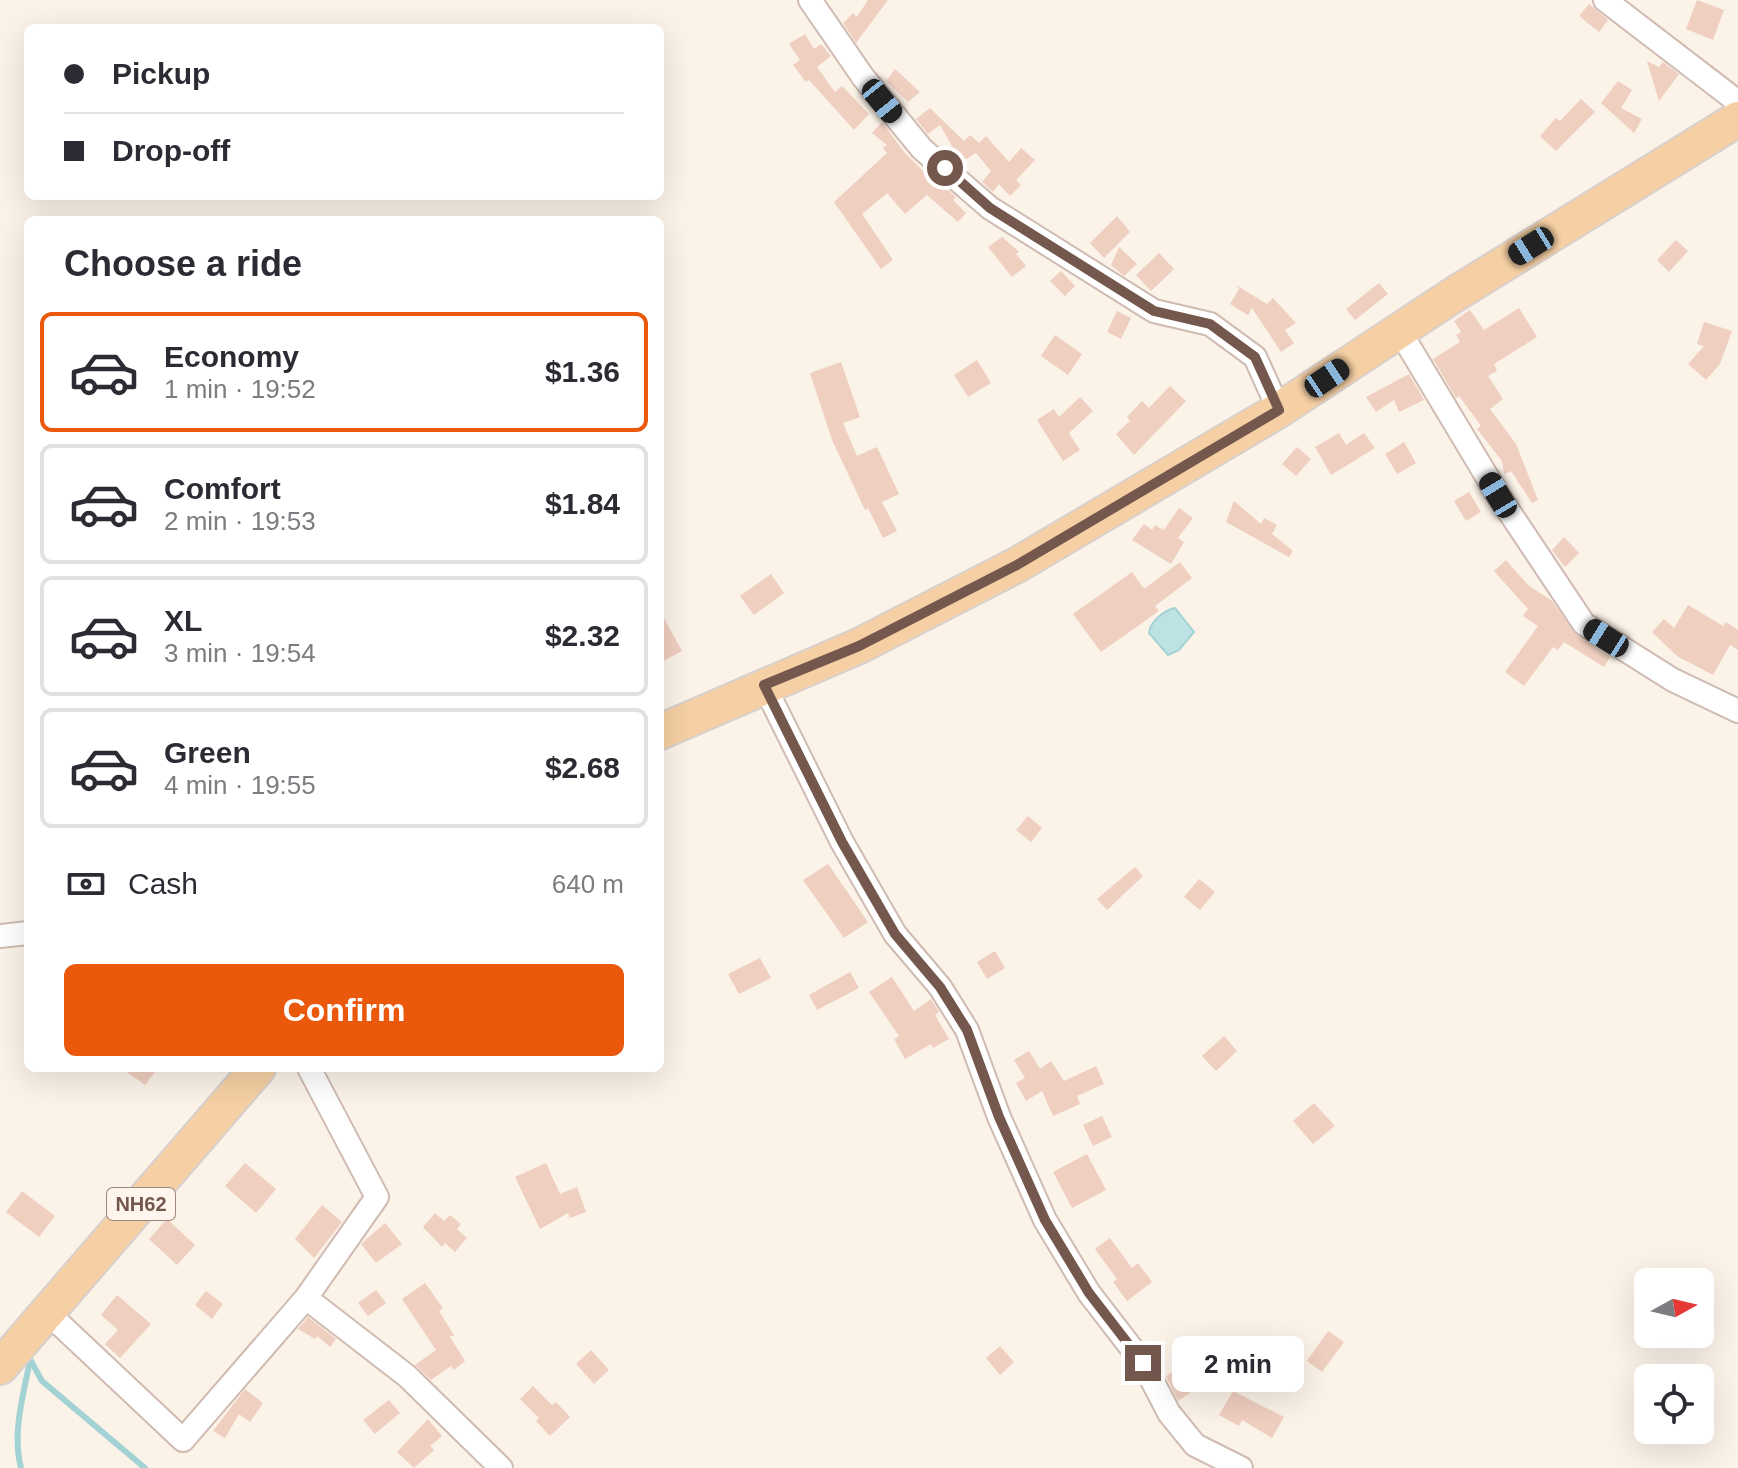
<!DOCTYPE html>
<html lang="en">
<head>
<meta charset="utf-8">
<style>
	:root { --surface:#fff; --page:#f2f2f3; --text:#2b2b33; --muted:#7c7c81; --line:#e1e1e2; --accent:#ea580c }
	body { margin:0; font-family:Helvetica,sans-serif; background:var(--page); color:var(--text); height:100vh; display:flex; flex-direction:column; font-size:30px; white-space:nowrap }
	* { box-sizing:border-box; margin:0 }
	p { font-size:26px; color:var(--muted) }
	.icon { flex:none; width:44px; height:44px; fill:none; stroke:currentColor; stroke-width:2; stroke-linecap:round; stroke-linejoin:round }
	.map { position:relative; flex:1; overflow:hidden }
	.details { position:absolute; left:24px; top:216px; width:640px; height:856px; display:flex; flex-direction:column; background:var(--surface); border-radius:12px; box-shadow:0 8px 32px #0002 }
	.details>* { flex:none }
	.banner { position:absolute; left:24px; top:24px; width:640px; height:176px; border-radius:12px; box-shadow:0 8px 32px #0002; display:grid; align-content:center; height:176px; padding:0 40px; background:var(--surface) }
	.needle { width:52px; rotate:82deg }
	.controls { position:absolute; left:1634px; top:1268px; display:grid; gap:16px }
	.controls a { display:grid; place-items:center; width:80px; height:80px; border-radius:12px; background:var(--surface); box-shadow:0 8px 32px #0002; font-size:40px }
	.end { position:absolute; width:36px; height:36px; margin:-18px; border:10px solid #74574d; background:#fff; box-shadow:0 0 0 4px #fff }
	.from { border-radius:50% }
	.bubble { position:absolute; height:56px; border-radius:12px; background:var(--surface); box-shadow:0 8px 32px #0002; font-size:26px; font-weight:800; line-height:56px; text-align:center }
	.car { position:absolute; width:24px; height:48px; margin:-24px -12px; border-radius:10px; box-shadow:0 0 6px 2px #0007; background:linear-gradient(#222 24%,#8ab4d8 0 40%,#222 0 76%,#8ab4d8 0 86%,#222 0) }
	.banner b { display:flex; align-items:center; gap:28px; height:76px; font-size:30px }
	.banner b+b { border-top:2px solid var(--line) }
	.banner i { width:20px; height:20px; background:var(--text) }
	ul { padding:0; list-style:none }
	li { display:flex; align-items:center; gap:24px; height:120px; margin:0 16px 12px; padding:0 24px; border:4px solid var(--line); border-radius:12px }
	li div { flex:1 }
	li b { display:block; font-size:30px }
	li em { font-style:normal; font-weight:800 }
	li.current { border-color:var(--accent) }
	li>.icon { width:72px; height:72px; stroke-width:1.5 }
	h2 { padding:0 40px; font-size:36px; line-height:96px }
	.pay { display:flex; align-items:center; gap:20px; height:88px; padding:0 40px; font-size:30px }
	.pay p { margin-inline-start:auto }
	.primary-button { display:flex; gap:16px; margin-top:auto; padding:16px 40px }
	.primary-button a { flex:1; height:92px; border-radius:12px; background:var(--accent); color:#fff; font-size:32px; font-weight:800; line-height:92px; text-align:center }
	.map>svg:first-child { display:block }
</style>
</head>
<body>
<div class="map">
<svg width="1738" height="1468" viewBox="0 0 1738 1468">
	<rect width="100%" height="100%" fill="#fbf2e8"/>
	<path fill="#bde2e4" stroke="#a3d2d5" stroke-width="2" d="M1175,608L1194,632L1179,650L1168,655L1149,633C1150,622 1164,610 1175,608Z"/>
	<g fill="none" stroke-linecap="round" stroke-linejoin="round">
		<path stroke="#a3d2d5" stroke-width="6" d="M22,1355L31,1361L42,1381L145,1468
			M21,1468C12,1434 23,1395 30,1361"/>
	</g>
	<path fill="#efcfc0" d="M868,0H888L856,43L843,23L853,13L857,17Z
		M1697,0L1724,10L1713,40L1686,29Z
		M1589,4L1608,20L1599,32L1579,16Z
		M805,34L814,49L821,44L831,56L817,67L835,92L842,86L869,114L854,130L809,80L806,82L793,65L800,60L789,44Z
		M1647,61L1659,67L1663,62L1679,74L1659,101Z
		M895,69L920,92L908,102L886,81Z
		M1618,81L1632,90L1621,108L1642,119L1634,133L1601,103Z
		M1581,99L1595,112L1556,151L1540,136L1556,118L1560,121Z
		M930,108L964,141L970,135L979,143L986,136L1009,162L1021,148L1035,160L1016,180L1021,185L1010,196L999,184L993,192L982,182L991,171L976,153L961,162L940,125L928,134L916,119Z
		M882,122L905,153L938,186L940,183L956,197L953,200L966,213L958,222L927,195L905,214L887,193L862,214L893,260L881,269L834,202L887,153L883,148L887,145L872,133Z
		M1117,216L1130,232L1104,258L1090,243Z
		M1002,237L1019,252L1016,254L1026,266L1012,277L988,247Z
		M1676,240L1688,251L1669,272L1657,260Z
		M1119,247L1137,264L1124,276L1111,265Z
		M1159,253L1174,269L1151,291L1136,275Z
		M1061,271L1075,286L1065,296L1050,281Z
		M1379,283L1388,294L1355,320L1346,309Z
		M1236,285L1267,304L1273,298L1296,323L1285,330L1294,343L1281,352L1252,308L1248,315L1230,304L1239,289Z
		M1519,308L1537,337L1494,364L1497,371L1488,376L1503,399L1490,409L1516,444L1538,500L1532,503L1511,471L1504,474L1502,461L1477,429L1481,426L1459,396L1456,398L1433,359L1460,342L1456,335L1461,332L1454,321L1470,310L1484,330Z
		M1117,311L1131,318L1121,339L1107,332Z
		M1704,322L1732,331L1720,364L1706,380L1688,364L1704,346L1697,344Z
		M1055,335L1082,354L1068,375L1041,356Z
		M977,360L991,383L968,397L954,375Z
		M841,362L860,417L843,423L857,456L877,447L899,494L882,502L897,531L883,538L868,508L865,510L832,440L810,373Z
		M1409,374L1424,400L1399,412L1394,400L1376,412L1366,397Z
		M1170,386L1186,401L1134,455L1116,434L1130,421L1127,417L1142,401L1149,408Z
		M1080,397L1093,411L1069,433L1080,450L1063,461L1037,420L1054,409L1059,417Z
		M1339,433L1346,445L1364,433L1375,448L1331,475L1315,447Z
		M1404,442L1416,463L1397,474L1385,454Z
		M1297,447L1311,459L1296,476L1282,464Z
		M1469,492L1481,512L1466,521L1454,501Z
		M1234,501L1261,524L1264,518L1277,525L1272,534L1293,551L1289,557L1226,522Z
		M1179,508L1193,518L1178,538L1184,542L1171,564L1132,540L1144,524L1152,530L1155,525L1164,530Z
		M1564,537L1579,553L1565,567L1552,550Z
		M1506,560L1528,585L1552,601L1576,635L1610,657L1604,667L1564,642L1558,650L1553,647L1524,686L1505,672L1538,626L1523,616L1528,609L1494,571Z
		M1180,562L1192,578L1155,606L1159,611L1101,652L1073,614L1132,572L1144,589Z
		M771,574L784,593L754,615L740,596Z
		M1688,605L1723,626L1726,622L1738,630V650L1730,645L1713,675L1677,656L1652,632L1664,619L1674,628Z
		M660,611L682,651L660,663Z
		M1028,816L1042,828L1031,842L1016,830Z
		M828,864L868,922L844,938L803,880Z
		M1135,867L1143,876L1107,910L1097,899Z
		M1199,879L1215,892L1200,910L1184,897Z
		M995,951L1005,968L987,979L977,962Z
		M760,958L771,978L739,994L728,974Z
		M850,972L859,988L817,1010L809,995Z
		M892,977L914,1011L931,999L939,1012L935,1015L949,1039L933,1048L931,1044L905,1059L894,1039L899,1036L869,992Z
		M1224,1036L1237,1051L1216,1071L1202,1056Z
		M1029,1051L1040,1069L1051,1061L1064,1081L1096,1066L1104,1084L1077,1096L1080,1104L1053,1116L1042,1091L1026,1101L1016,1083L1025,1078L1014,1060Z
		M121,1068H158L145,1085Z
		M1314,1103L1335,1126L1313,1144L1293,1121Z
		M1102,1116L1112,1137L1093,1146L1083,1125Z
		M1087,1154L1106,1190L1072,1208L1053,1172Z
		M245,1163L276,1189L256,1213L225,1186Z
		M546,1163L560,1194L577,1187L586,1212L570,1218L568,1213L540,1229L515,1177Z
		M22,1191L55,1216L39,1237L6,1212Z
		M322,1205L342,1222L314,1258L295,1239Z
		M435,1213L444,1221L450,1215L461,1224L457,1229L467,1238L455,1252L445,1243L442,1247L423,1227Z
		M167,1219L195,1245L177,1265L149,1239Z
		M385,1223L402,1244L376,1263L361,1244Z
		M1110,1238L1132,1268L1138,1263L1152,1282L1127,1301L1113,1282L1117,1279L1095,1249Z
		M425,1283L443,1308L439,1311L454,1335L450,1337L465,1361L454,1370L451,1366L431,1380L415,1365L436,1350L402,1299Z
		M376,1290L386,1303L368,1316L358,1303Z
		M206,1291L223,1304L212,1319L195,1305Z
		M117,1295L151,1324L120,1358L105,1344L118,1330L101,1315Z
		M308,1317L336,1339L330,1347L317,1336L315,1339L298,1329Z
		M1328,1331L1344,1342L1322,1372L1307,1361Z
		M1000,1346L1014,1362L1000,1375L986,1358Z
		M591,1350L609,1370L594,1384L576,1364Z
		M1176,1370L1190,1393L1178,1401L1166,1376Z
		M533,1386L552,1405L556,1402L570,1417L550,1436L536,1421L539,1418L520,1399Z
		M245,1389L263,1403L250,1422L239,1414L225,1438L213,1431Z
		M1233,1391L1284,1417L1272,1438L1242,1420L1239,1426L1219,1415Z
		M389,1400L400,1413L375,1434L363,1420Z
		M428,1419L442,1436L430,1446L434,1450L414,1468L397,1452Z"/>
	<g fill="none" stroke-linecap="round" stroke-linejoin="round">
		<defs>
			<path id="street" d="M810,0L863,77L922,149L990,208L1154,311L1210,324L1255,357L1279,410
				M1605,0L1738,102
				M1399,330L1498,495L1584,624L1673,680L1738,711
				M764,685L842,842L895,934L940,987L967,1030L999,1117L1045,1220L1089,1293L1143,1363L1169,1413L1195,1445L1241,1468
				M0,936L28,933
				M306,1298L407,1376L501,1468
				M48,1313L183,1440L306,1298L377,1197L309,1068"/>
			<path id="primary" d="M660,732L859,646L1017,565L1279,410L1455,294L1738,119
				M0,1367L258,1068"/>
		</defs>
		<use href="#street" stroke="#cfbbb1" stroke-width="26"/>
		<use href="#primary" stroke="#d8d0cd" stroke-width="38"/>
		<use href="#street" stroke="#fff" stroke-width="22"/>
		<use href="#primary" stroke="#f6d0a4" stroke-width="34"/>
	</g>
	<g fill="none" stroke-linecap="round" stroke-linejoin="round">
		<path stroke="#74574d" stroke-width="10" d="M945,168L990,208L1154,311L1210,324L1255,357L1279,410L1017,565L859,646L764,685L842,842L895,934L940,987L967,1030L999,1117L1045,1220L1089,1293L1143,1363"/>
	</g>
	<g text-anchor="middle" stroke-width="6" stroke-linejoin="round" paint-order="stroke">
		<rect fill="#fef6ee" stroke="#9d877d" stroke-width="2" x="107" y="1188" width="68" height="32" rx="6"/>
		<g font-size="20" font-weight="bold" fill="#74574d">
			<text x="141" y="1211">NH62</text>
		</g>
	</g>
</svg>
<div class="controls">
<a><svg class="needle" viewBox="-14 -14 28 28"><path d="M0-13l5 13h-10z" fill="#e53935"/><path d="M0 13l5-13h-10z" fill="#7c7c81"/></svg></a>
<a><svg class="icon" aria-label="locate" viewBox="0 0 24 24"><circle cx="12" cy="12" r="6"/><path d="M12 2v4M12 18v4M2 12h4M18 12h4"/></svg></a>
</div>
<i class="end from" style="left:945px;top:168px"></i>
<i class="end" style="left:1143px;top:1363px"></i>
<div class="bubble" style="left:1172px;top:1336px;width:132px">2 min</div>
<i class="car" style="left:882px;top:101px;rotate:141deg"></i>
<i class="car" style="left:1531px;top:246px;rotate:238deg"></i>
<i class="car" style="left:1327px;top:378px;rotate:56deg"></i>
<i class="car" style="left:1498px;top:495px;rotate:329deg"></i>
<i class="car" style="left:1606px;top:638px;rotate:302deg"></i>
<div class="banner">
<b><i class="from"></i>Pickup</b>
<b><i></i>Drop-off</b>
</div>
<section class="details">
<h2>Choose a ride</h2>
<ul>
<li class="current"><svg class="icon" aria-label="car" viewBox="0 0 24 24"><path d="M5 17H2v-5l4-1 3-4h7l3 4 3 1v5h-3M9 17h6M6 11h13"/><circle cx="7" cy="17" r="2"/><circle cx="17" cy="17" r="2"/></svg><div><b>Economy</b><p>1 min · 19:52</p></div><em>$1.36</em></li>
<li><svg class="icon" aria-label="car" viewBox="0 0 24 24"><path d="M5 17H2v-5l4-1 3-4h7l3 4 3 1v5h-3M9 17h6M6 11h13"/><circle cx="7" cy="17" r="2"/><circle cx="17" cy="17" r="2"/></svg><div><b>Comfort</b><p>2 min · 19:53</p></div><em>$1.84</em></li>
<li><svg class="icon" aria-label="car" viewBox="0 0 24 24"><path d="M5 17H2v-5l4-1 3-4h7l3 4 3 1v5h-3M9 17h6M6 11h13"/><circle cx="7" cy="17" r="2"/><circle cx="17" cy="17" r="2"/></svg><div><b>XL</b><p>3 min · 19:54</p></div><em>$2.32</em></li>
<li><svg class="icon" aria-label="car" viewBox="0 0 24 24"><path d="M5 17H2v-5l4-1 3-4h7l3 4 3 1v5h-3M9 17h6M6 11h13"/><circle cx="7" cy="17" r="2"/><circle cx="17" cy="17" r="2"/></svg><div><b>Green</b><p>4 min · 19:55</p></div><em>$2.68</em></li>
</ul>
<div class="pay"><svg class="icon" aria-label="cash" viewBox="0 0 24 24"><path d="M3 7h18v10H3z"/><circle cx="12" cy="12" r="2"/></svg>Cash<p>640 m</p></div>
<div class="primary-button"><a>Confirm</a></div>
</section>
</div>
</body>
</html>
